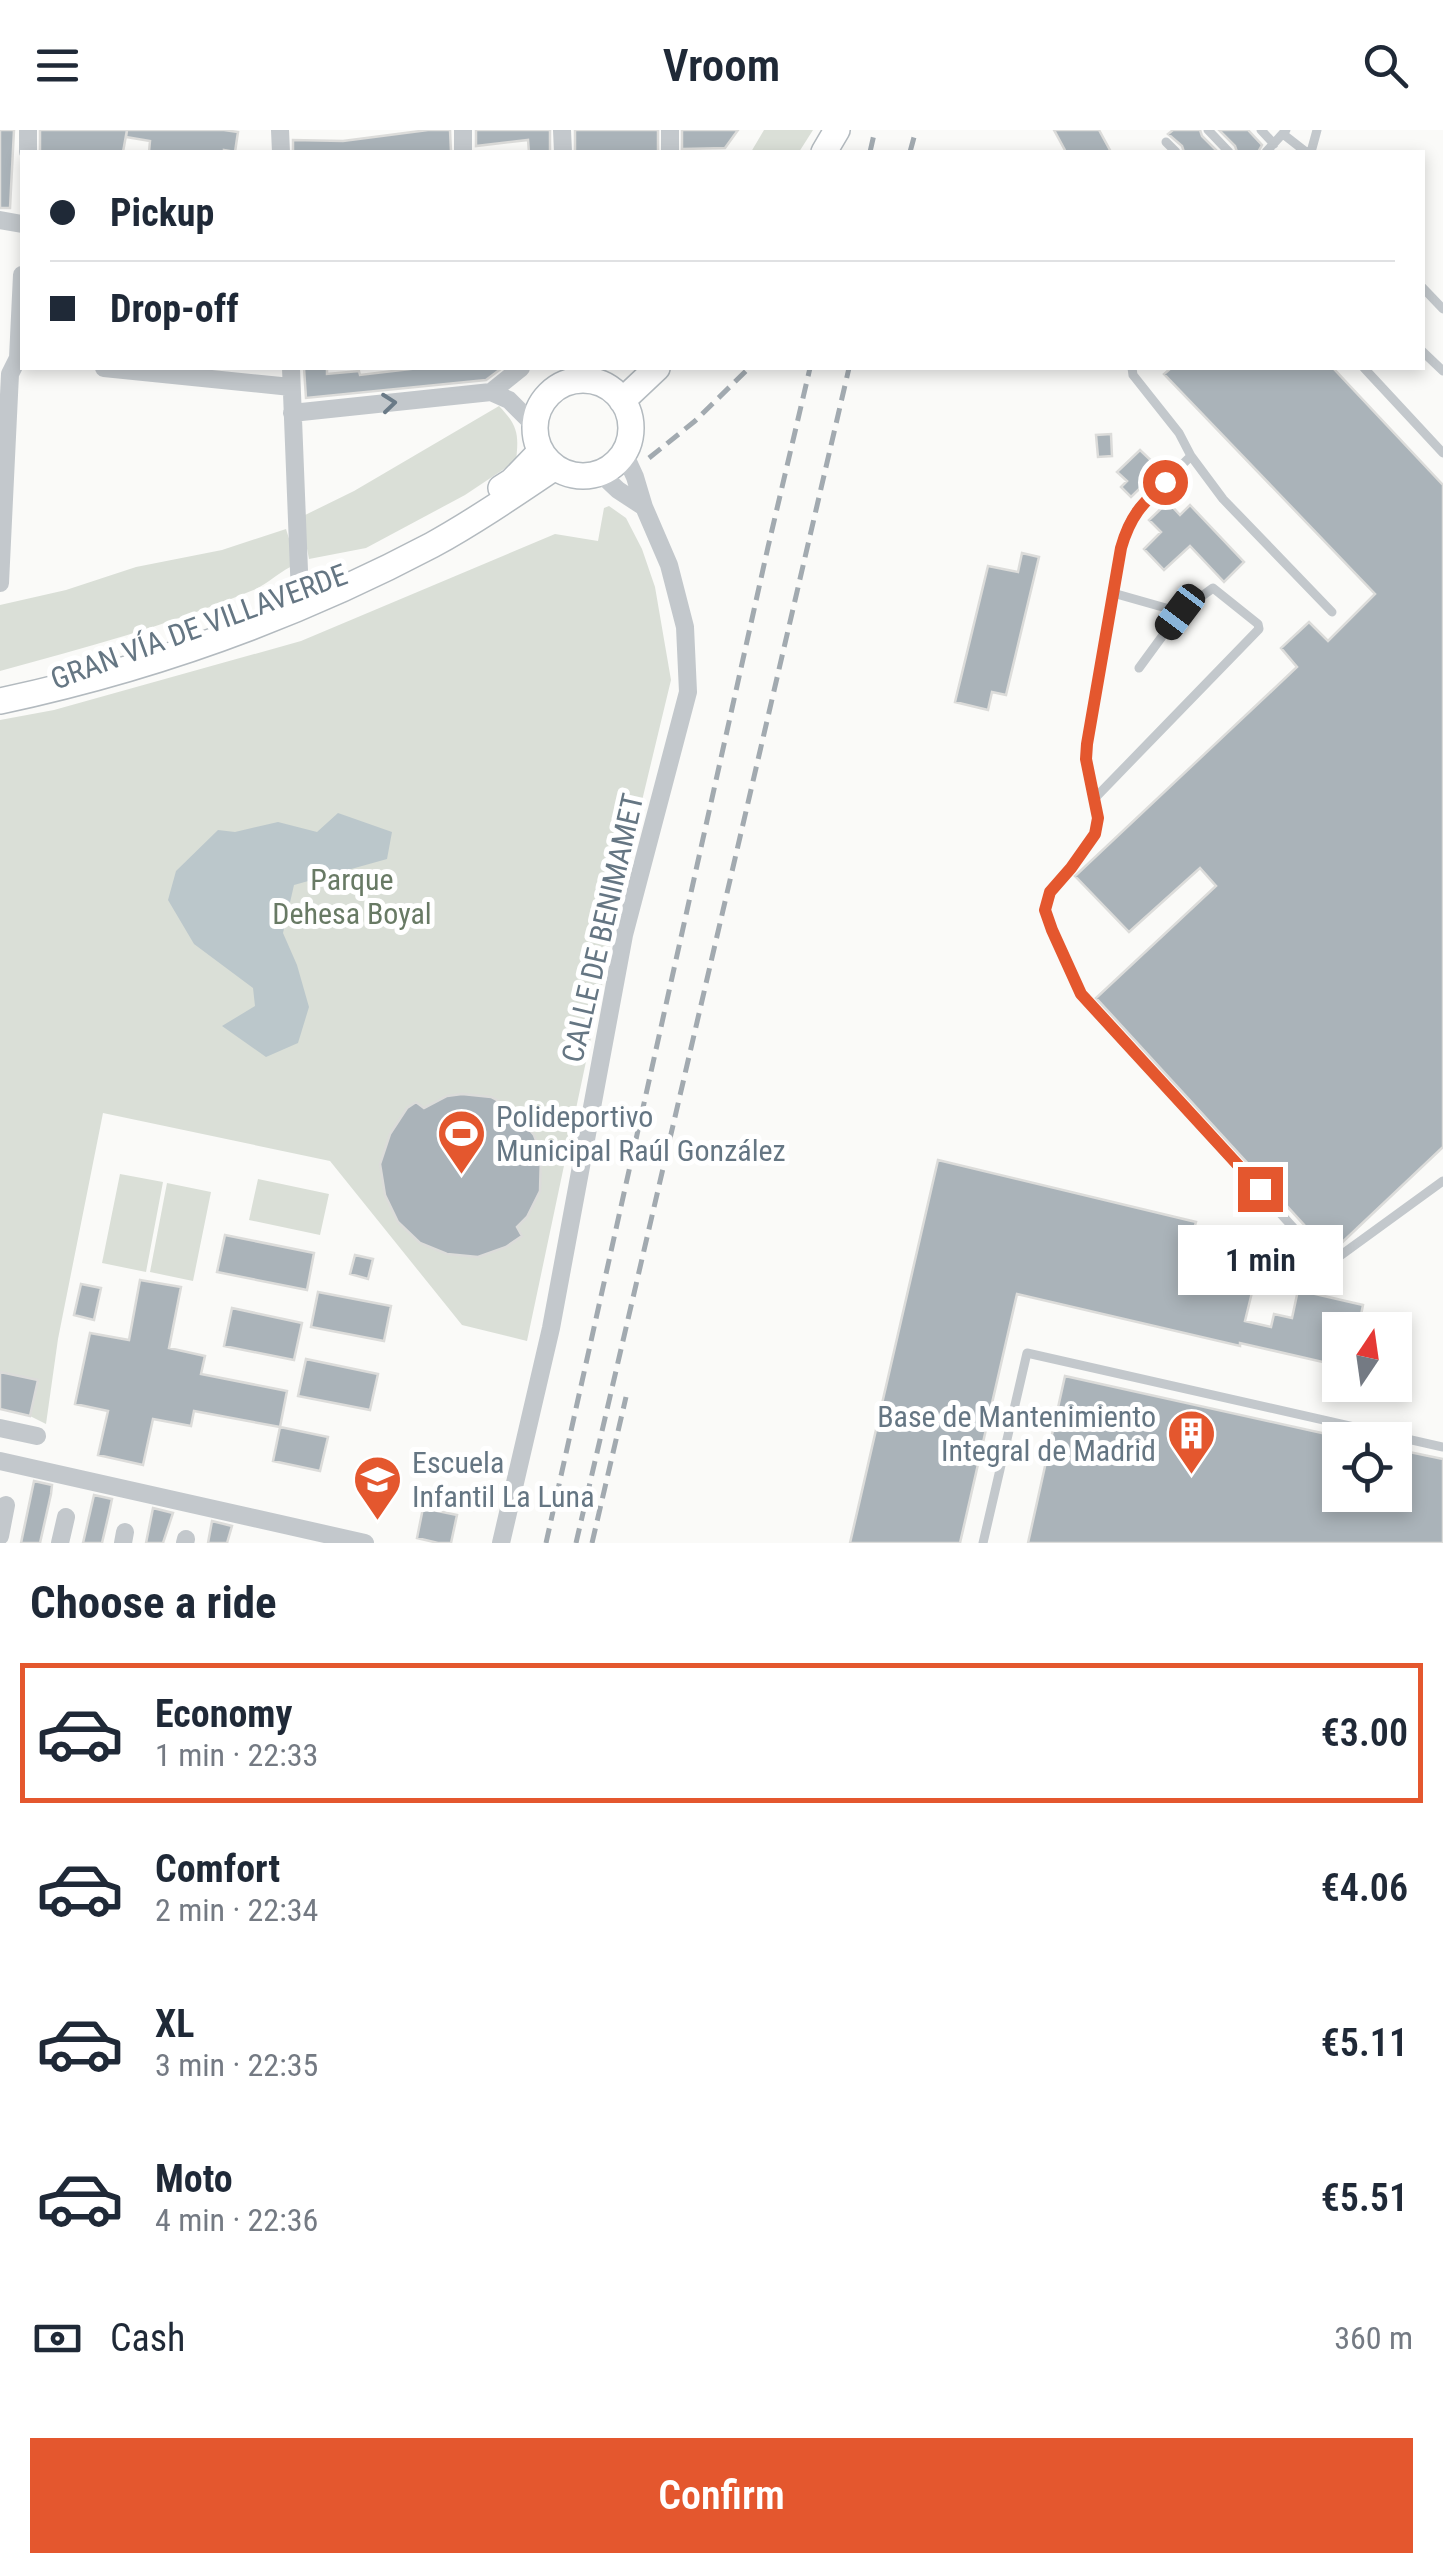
<!DOCTYPE html>
<html lang="en">
<head>
<meta charset="utf-8">
<style>
	:root { --surface:#fff; --page:#f2f2f3; --text:#1f2937; --muted:#747a83; --line:#e0e1e3; --accent:#e4572e }
	body { margin:0; font-family:"Roboto Condensed",sans-serif; background:var(--page); color:var(--text); height:100vh; display:flex; flex-direction:column; font-size:38px; white-space:nowrap }
	* { box-sizing:border-box; margin:0 }
	p { font-size:32px; color:var(--muted) }
	.icon { flex:none; width:55px; height:55px; fill:none; stroke:currentColor; stroke-width:2; stroke-linecap:round; stroke-linejoin:round }
	.map { position:relative; height:1413px; overflow:hidden }
	.sheet { display:flex; flex-direction:column; background:var(--surface); flex:1 }
	.sheet>* { flex:none }
	.top-card { position:absolute; left:20px; top:20px; width:1405px; height:220px; border-radius:0px; box-shadow:0 5px 15px #0003; display:grid; align-content:center; height:220px; padding:0 30px; background:var(--surface) }
	.needle { width:65px; rotate:13deg }
	.buttons { position:absolute; left:1322px; top:1182px; display:grid; gap:20px }
	.buttons a { display:grid; place-items:center; width:90px; height:90px; border-radius:0px; background:var(--surface); box-shadow:0 5px 15px #0003; font-size:50px }
	.end { position:absolute; width:45px; height:45px; margin:-22px; border:12px solid #e4572e; background:#fff; box-shadow:0 0 0 5px #fff }
	.from { border-radius:50% }
	.bubble { position:absolute; height:70px; border-radius:0px; background:var(--surface); box-shadow:0 5px 15px #0003; font-size:32px; font-weight:600; line-height:70px; text-align:center }
	.car { position:absolute; width:30px; height:60px; margin:-30px -15px; border-radius:12px; box-shadow:0 0 8px 2px #0007; background:linear-gradient(#222 24%,#8ab4d8 0 40%,#222 0 76%,#8ab4d8 0 86%,#222 0) }
	.top-card b { display:flex; align-items:center; gap:35px; height:95px; font-size:38px }
	.top-card b+b { border-top:2px solid var(--line) }
	.top-card i { width:25px; height:25px; background:var(--text) }
	ul { padding:0; list-style:none }
	li { display:flex; align-items:center; gap:30px; height:140px; margin:0 20px 15px; padding:0 10px; border:5px solid transparent; border-radius:0px }
	li div { flex:1 }
	li b { display:block; font-size:38px }
	li em { font-style:normal; font-weight:600 }
	li.active { border-color:var(--accent) }
	li>.icon { width:90px; height:90px; stroke-width:1.5 }
	h2 { padding:0 30px; font-size:45px; line-height:120px }
	.pay { display:flex; align-items:center; gap:25px; height:110px; padding:0 30px; font-size:38px }
	.pay p { margin-inline-start:auto }
	.cta { display:flex; gap:20px; margin-top:auto; padding:20px 30px }
	.cta a { flex:1; height:115px; border-radius:0px; background:var(--accent); color:#fff; font-size:40px; font-weight:600; line-height:115px; text-align:center }
	header { display:flex; justify-content:space-between; align-items:center; height:130px; padding:0 30px; background:var(--surface); font-size:45px; font-weight:600 }
	.map>svg:first-child { display:block }
</style>
</head>
<body>
<header><svg class="icon" aria-label="menu" viewBox="0 0 24 24"><path d="M4 6h16M4 12h16M4 18h16"/></svg>Vroom<svg class="icon" aria-label="search" viewBox="0 0 24 24"><circle cx="10" cy="10" r="6"/><path d="M15 15l6 6"/></svg></header>
<div class="map">
<svg width="1443" height="1413" viewBox="0 0 1443 1413">
	<rect width="100%" height="100%" fill="#fafaf8"/>
	<path fill="#dadfd7" d="M764,0H813L799,22H751Z
		M499,276C518,296 519,304 516,331L465,365L366,418L309,429L301,387L354,361Z
		M609,376L626,388L642,419L655,457L671,550L634,704L527,1211L462,1195L330,1031L103,983L58,1209L46,1294L30,1286L38,1250L0,1242V590L54,580L301,511L555,404L598,411L604,378Z
		M286,399L297,434C280,440 268,455 251,461C169,495 85,518 0,541V475L66,460L136,437L222,420Z
		M120,1044L163,1052L146,1142L102,1133Z
		M258,1049L329,1064L320,1105L249,1090Z
		M167,1053L211,1062L193,1151L150,1142Z"/>
	<path fill="#bbc7cb" d="M338,683L392,702L387,729L294,755L283,803L297,835L309,877L298,913L266,927L222,896L255,876L253,858L194,814L168,770L176,741L218,700L235,702L278,692L317,702Z"/>
	<path fill="#aab3b9" stroke="#dcdcda" stroke-width="2.5" d="M0,0H14L10,78H0Z
		M40,0H127L123,22H40Z
		M127,0H224L238,2L235,22L224,20V22H149L150,11L126,7Z
		M428,0H450L451,22H293V10L343,11Z
		M476,0H550V22H529L528,10L476,16Z
		M575,0H658V22H575Z
		M682,0H738L725,18L682,19Z
		M1054,0H1099L1111,22H1066Z
		M1173,0H1200L1202,6L1218,22H1184L1182,16L1168,4Z
		M1219,0H1248L1262,15L1258,22H1237L1235,16Z
		M304,238H327V244L359,241L360,245L419,238H502L486,250L306,268Z
		M1171,238H1333L1443,355V1017L1333,1121L1329,1122L1096,868L1216,756L1200,738L1129,802L1075,746L1297,537L1281,518L1309,492L1328,511L1375,464L1164,244Z
		M1111,304L1112,326L1098,327L1096,305Z
		M1140,320L1160,339L1131,367L1121,357L1127,351L1117,342Z
		M1168,372L1180,385L1190,375L1244,432L1224,452L1190,416L1164,440L1144,419L1161,402L1149,390Z
		M1022,423L1039,427L1006,565L992,562L988,580L955,572L988,436L1018,442Z
		M462,964L491,967L510,977L534,1005L541,1024L540,1061L527,1087L517,1097L522,1106L506,1117L478,1127L447,1124L420,1113L398,1092L385,1065L380,1034L390,1004L407,978L416,972L424,978L447,966Z
		M938,1030L1196,1092L1191,1110L1247,1123L1242,1143L1256,1146L1245,1191L1271,1197L1274,1184L1292,1188L1298,1160L1363,1175L1358,1200H1340V1236L1240,1213V1216L1017,1164L960,1413H850Z
		M225,1105L314,1123L307,1160L217,1142Z
		M355,1125L373,1129L368,1149L350,1144Z
		M140,1150L181,1157L169,1218L205,1226L201,1244L287,1261L280,1297L194,1281L191,1296L153,1289L143,1335L98,1325L108,1281L75,1274L90,1203L129,1210Z
		M81,1154L101,1158L94,1190L74,1185Z
		M318,1162L391,1176L384,1211L311,1197Z
		M232,1178L302,1193L294,1230L224,1216Z
		M306,1229L378,1244L370,1280L298,1266Z
		M0,1242L38,1250L30,1286L0,1279Z
		M1065,1246L1340,1307V1365H1395V1319L1443,1329V1413H1028Z
		M280,1297L328,1307L320,1341L273,1331Z
		M34,1351L52,1355L51,1364L40,1413H21Z
		M94,1365L112,1369L109,1383L102,1413H83Z
		M153,1378L173,1383L163,1413H146Z
		M423,1378L457,1385L451,1413H438L417,1408Z
		M212,1391L232,1396L227,1413H208Z"/>
	<g fill="none" stroke-linecap="round" stroke-linejoin="round">
		<defs>
			<path id="secondary" d="M824,22L837,0
				M535 298a48 48 0 1 1 96 0a48 48 0 1 1-96 0Z
				M622,271L657,238
				M501,358L512,351L541,321
				M0,571C150,539 296,487 432,415C474,392 515,364 555,337"/>
		</defs>
		<use href="#secondary" stroke="#b3babf" stroke-width="28"/>
		<path stroke="#c3c8cc" stroke-width="9" d="M1208,0L1229,22
			M1261,0L1274,14
			M1283,4L1306,22
			M1166,12L1176,22
			M1266,22L1286,0
			M1311,22L1317,0
			M1422,157L1443,179
			M1422,221L1443,241
			M1132,238L1133,245L1179,303L1191,326L1139,377L1128,395L1121,418L1087,614L1086,629L1098,688L1095,704L1071,738L1050,762L1045,780L1052,800L1081,864L1320,1127L1328,1130L1337,1128L1443,1051
			M1364,238L1443,323
			M1191,326L1223,369L1332,482
			M1139,538L1180,482
			M1095,668L1259,499L1258,494L1213,458L1180,482L1113,463
			M983,1413L1027,1223L1443,1317"/>
		<path stroke="#c3c8cc" stroke-width="18" d="M280,0L281,22
			M463,0V22
			M562,0L563,22
			M670,0V22
			M28,22V0
			M0,90L22,94
			M104,238L291,257
			M291,238L300,466
			M580,238L587,250
			M491,262L509,270L535,296
			M292,283L491,262L521,238
			M600,343L618,360L644,377
			M0,453L10,244L18,228L22,145
			M0,1298L37,1306
			M0,1331L365,1413
			M0,1406L6,1375
			M60,1413L66,1387
			M123,1413L125,1402
			M185,1413L186,1409
			M501,1413L551,1198L624,805L688,562L685,497L669,435L644,377L635,347L624,323"/>
		<use href="#secondary" stroke="#fff" stroke-width="25"/>
		<path stroke="#a2aab0" stroke-width="5" stroke-dasharray="15 8" stroke-linecap="butt" d="M870,22L875,0
			M910,22L916,0
			M649,328L695,291L749,238
			M546,1413L768,417L810,238
			M576,1413L849,238
			M592,1413L626,1267"/>
	</g>
	<defs><path id="oneway-chevron" d="M-2-3.5L2.5 0L-2 3.5" fill="none" stroke-width="1.6" stroke-linecap="round" stroke-linejoin="round" transform="scale(2.5)"/></defs>
	<use stroke="#6a7a87" href="#oneway-chevron" transform="translate(389 273) rotate(-6)"/>
	<g fill="none" stroke-linecap="round" stroke-linejoin="round">
		<path stroke="#e4572e" stroke-width="12" d="M1165,352C1142,374 1130,386 1121,418L1087,614L1086,629L1098,688L1095,704L1071,738L1050,762L1045,780L1052,800L1081,864L1260,1059"/>
	</g>
	<defs>
		<symbol id="stadium-pin" viewBox="-11 -11 22 30"><path d="M0 17L-7.5 6A9.5 9.5 0 1 1 7.5 6Z" fill="#e4572e" stroke="#fff"/><path d="M0-5a6.5 5 0 1 0 0 10a6.5 5 0 1 0 0-10ZM-3.5-1.8h7v3.6h-7Z" fill="#fff"/></symbol>
		<symbol id="building-pin" viewBox="-11 -11 22 30"><path d="M0 17L-7.5 6A9.5 9.5 0 1 1 7.5 6Z" fill="#e4572e" stroke="#fff"/><path d="M-4-6H4V6H1V3H-1V6H-4ZM-2.5-4.3h1.7v1.8h-1.7ZM.8-4.3h1.7v1.8H.8ZM-2.5-1h1.7V.8h-1.7ZM.8-1h1.7V.8H.8Z" fill="#fff"/></symbol>
		<symbol id="school-pin" viewBox="-11 -11 22 30"><path d="M0 17L-7.5 6A9.5 9.5 0 1 1 7.5 6Z" fill="#e4572e" stroke="#fff"/><path d="M0-5L7-2L0 1L-7-2ZM-4 1L0 2.5L4 1V4Q0 6-4 4Z" fill="#fff"/></symbol>
	</defs>
	<g fill-rule="evenodd">
		<use href="#stadium-pin" x="434" y="976" width="55" height="75"/>
		<use href="#building-pin" x="1164" y="1276" width="55" height="75"/>
		<use href="#school-pin" x="350" y="1322" width="55" height="75"/>
	</g>
	<g text-anchor="middle" stroke-width="10" stroke-linejoin="round" paint-order="stroke">
		<g font-size="30" fill="#657683" stroke="#fff">
			<text transform="translate(199 497) rotate(-20)" y="10">GRAN VÍA DE VILLAVERDE</text>
			<text transform="translate(603 798) rotate(-77)" y="10">CALLE DE BENIMAMET</text>
		</g>
		<g font-size="30" fill="#687a64" stroke="#fff">
			<text x="352" y="760">Parque<tspan x="352" dy="34">Dehesa Boyal</tspan></text>
		</g>
		<g font-size="30" fill="#657683" stroke="#fff" text-anchor="start">
			<text x="496" y="997">Polideportivo<tspan x="496" dy="34">Municipal Raúl González</tspan></text>
			<text x="1156" y="1297" text-anchor="end">Base de Mantenimiento<tspan x="1156" dy="34">Integral de Madrid</tspan></text>
			<text x="412" y="1343">Escuela<tspan x="412" dy="34">Infantil La Luna</tspan></text>
		</g>
	</g>
</svg>
<div class="buttons">
<a><svg class="needle" viewBox="-14 -14 28 28"><path d="M0-13l5 13h-10z" fill="#e53935"/><path d="M0 13l5-13h-10z" fill="#747a83"/></svg></a>
<a><svg class="icon" aria-label="locate" viewBox="0 0 24 24"><circle cx="12" cy="12" r="6"/><path d="M12 2v4M12 18v4M2 12h4M18 12h4"/></svg></a>
</div>
<i class="end from" style="left:1165px;top:352px"></i>
<i class="end" style="left:1260px;top:1059px"></i>
<div class="bubble" style="left:1178px;top:1095px;width:165px">1 min</div>
<i class="car" style="left:1180px;top:482px;rotate:217deg"></i>
<div class="top-card">
<b><i class="from"></i>Pickup</b>
<b><i></i>Drop-off</b>
</div>
</div>
<section class="sheet">
<h2>Choose a ride</h2>
<ul>
<li class="active"><svg class="icon" aria-label="car" viewBox="0 0 24 24"><path d="M5 17H2v-5l4-1 3-4h7l3 4 3 1v5h-3M9 17h6M6 11h13"/><circle cx="7" cy="17" r="2"/><circle cx="17" cy="17" r="2"/></svg><div><b>Economy</b><p>1 min · 22:33</p></div><em>€3.00</em></li>
<li><svg class="icon" aria-label="car" viewBox="0 0 24 24"><path d="M5 17H2v-5l4-1 3-4h7l3 4 3 1v5h-3M9 17h6M6 11h13"/><circle cx="7" cy="17" r="2"/><circle cx="17" cy="17" r="2"/></svg><div><b>Comfort</b><p>2 min · 22:34</p></div><em>€4.06</em></li>
<li><svg class="icon" aria-label="car" viewBox="0 0 24 24"><path d="M5 17H2v-5l4-1 3-4h7l3 4 3 1v5h-3M9 17h6M6 11h13"/><circle cx="7" cy="17" r="2"/><circle cx="17" cy="17" r="2"/></svg><div><b>XL</b><p>3 min · 22:35</p></div><em>€5.11</em></li>
<li><svg class="icon" aria-label="car" viewBox="0 0 24 24"><path d="M5 17H2v-5l4-1 3-4h7l3 4 3 1v5h-3M9 17h6M6 11h13"/><circle cx="7" cy="17" r="2"/><circle cx="17" cy="17" r="2"/></svg><div><b>Moto</b><p>4 min · 22:36</p></div><em>€5.51</em></li>
</ul>
<div class="pay"><svg class="icon" aria-label="cash" viewBox="0 0 24 24"><path d="M3 7h18v10H3z"/><circle cx="12" cy="12" r="2"/></svg>Cash<p>360 m</p></div>
<div class="cta"><a>Confirm</a></div>
</section>
</body>
</html>
